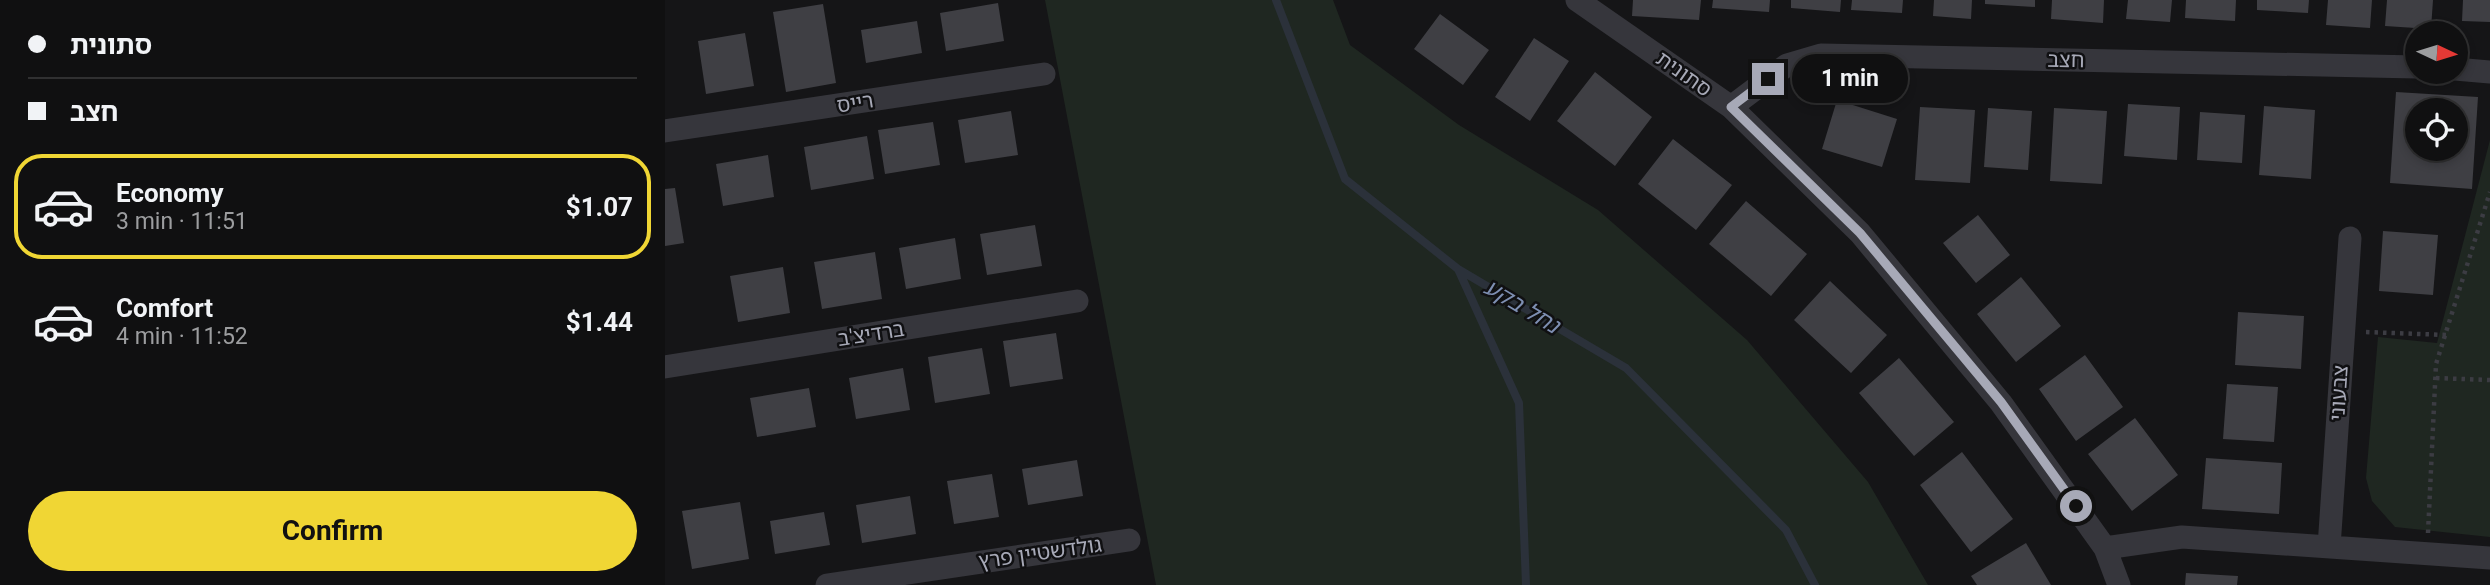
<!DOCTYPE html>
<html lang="en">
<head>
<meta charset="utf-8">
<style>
	:root { --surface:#101011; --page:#1e1e1f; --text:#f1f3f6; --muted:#9c9d9f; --line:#303031; --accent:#f0d634 }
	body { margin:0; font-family:Roboto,"Noto Sans Hebrew",sans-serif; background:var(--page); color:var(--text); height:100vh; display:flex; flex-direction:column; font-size:26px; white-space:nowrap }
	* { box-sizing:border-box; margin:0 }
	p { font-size:23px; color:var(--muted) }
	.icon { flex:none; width:38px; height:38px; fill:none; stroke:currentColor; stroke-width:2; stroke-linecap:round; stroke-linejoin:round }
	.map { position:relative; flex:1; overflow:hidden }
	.side { display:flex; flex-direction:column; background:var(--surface); width:665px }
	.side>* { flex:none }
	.top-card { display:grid; align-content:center; height:154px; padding:0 28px; background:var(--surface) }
	.needle { width:46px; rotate:94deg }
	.tools { position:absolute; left:1740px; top:21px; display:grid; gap:14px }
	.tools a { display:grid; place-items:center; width:63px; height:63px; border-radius:50%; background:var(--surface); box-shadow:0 4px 10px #0003,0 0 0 2px var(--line); font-size:35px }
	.end { position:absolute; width:32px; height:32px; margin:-16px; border:9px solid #a7a9b7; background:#111; box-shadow:0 0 0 4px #111 }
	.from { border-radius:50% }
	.bubble { position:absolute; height:49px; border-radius:24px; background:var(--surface); box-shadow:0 4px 10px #0003,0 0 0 2px var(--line); font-size:23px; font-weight:700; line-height:49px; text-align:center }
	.top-card b { display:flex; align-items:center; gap:24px; height:66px; font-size:26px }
	.top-card b+b { border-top:2px solid var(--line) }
	.top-card i { width:18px; height:18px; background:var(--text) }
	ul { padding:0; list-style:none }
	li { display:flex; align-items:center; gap:21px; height:105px; margin:0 14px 10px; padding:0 14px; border:4px solid transparent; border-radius:28px }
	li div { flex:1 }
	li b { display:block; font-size:26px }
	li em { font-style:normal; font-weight:700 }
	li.on { border-color:var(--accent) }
	li>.icon { width:63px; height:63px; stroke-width:1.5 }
	.button { display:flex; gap:14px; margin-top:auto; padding:14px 28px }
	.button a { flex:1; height:80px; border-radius:42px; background:var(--accent); color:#111; font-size:28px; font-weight:700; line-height:80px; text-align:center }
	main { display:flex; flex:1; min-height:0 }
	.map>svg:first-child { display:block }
</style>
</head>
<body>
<main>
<section class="side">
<div class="top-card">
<b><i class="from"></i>סתונית</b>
<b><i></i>חצב</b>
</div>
<ul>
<li class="on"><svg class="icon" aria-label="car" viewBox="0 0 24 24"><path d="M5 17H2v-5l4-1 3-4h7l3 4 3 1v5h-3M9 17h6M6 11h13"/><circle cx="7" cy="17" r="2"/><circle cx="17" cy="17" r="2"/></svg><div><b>Economy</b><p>3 min · 11:51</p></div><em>$1.07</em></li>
<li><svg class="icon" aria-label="car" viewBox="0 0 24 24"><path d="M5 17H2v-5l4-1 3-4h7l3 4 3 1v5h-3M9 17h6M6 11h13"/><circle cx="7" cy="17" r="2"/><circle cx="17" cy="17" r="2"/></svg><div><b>Comfort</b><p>4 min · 11:52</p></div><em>$1.44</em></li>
</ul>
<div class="button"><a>Confirm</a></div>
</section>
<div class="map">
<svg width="1825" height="585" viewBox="0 0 1825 585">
	<rect width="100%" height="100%" fill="#151517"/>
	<path fill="#1f2721" d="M380,0H668L685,45L794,125L933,210L1082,340L1203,482L1263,585H491Z
		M1825,140V537L1730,527L1707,501L1701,478L1713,337L1772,343Z"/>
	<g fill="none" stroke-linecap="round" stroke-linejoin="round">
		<path stroke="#2b313a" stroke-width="8" d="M611,0L680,179L793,269L961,368L1121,530L1150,585
			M793,269L854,403L861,585"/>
	</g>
	<path fill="#3f3f44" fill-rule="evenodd" d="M968,0H1036L1034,20L967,16Z
		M1048,0H1105L1104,12L1047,8Z
		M1126,0H1176L1175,12L1126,8Z
		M1187,0H1238L1237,13L1186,10Z
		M1269,0H1307L1306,19L1268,16Z
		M1320,0H1370V7L1320,4Z
		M1387,0H1439L1438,23L1386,19Z
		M1463,0H1507L1505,22L1461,19Z
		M1521,0H1571L1570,21L1520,18Z
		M1592,0H1644L1643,13L1592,10Z
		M1663,0H1707L1705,28L1661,25Z
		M1722,0H1768L1766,29L1720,26Z
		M1798,0H1825V22L1797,21Z
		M333,3L339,41L281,51L275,13Z
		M158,4L171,83L121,92L108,12Z
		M775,14L824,50L798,85L749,49Z
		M252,21L257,53L201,63L196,30Z
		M80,33L89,86L41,94L33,41Z
		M869,38L904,61L865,121L830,97Z
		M930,72L987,117L950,166L892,121Z
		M1731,92L1813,97L1807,189L1725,183ZM1752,110H1790V149H1752Z
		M1172,100L1232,119L1217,167L1157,149Z
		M1463,104L1515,107L1512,160L1459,156Z
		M1599,106L1650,110L1646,179L1594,175Z
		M1255,107L1310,110L1305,183L1250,180Z
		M1323,108L1367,111L1363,170L1319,167Z
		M1389,108L1442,111L1437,184L1385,181Z
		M346,111L353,155L300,163L293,120Z
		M1535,112L1580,115L1577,163L1532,160Z
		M268,122L275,165L220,174L213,130Z
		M202,136L209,179L146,190L139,147Z
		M1008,139L1067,185L1031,230L973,184Z
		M103,155L109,197L58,206L51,164Z
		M10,188L19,243L0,246V189Z
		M1081,201L1142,254L1106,296L1044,244Z
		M1313,215L1345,255L1311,283L1278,243Z
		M370,225L377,266L322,275L315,234Z
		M1718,231L1773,235L1768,295L1714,291Z
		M290,238L296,279L241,289L234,248Z
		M210,252L217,299L157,309L149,262Z
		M118,267L125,313L73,322L65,276Z
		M1356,277L1396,326L1351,362L1312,314Z
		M1165,281L1222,335L1186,373L1129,320Z
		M1573,312L1639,316L1636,369L1570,365Z
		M391,333L398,379L345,387L338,341Z
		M317,348L325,394L270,403L263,357Z
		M1420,355L1458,407L1411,441L1374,389Z
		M1234,358L1289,422L1249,456L1194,393Z
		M238,368L245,410L191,419L184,378Z
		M1562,384L1613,387L1609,442L1558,439Z
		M144,388L151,427L92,437L85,398Z
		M1470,418L1513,475L1467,511L1423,454Z
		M1297,452L1348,519L1306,552L1255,485Z
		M1541,458L1617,463L1614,514L1537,509Z
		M412,460L418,496L363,505L357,469Z
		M327,474L334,517L289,524L282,481Z
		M245,496L251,534L197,543L191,505Z
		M75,502L84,559L27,569L17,511Z
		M159,512L165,545L110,554L105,521Z
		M1361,543L1386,585H1312L1306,576Z
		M1521,573L1573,576L1572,585H1520Z"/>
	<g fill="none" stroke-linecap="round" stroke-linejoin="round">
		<path stroke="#3c3c43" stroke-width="4.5" stroke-dasharray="3.5 5" stroke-linecap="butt" d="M1701,332L1781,335
			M1771,378L1825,380
			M1763,533L1771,364L1825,192"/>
		<path stroke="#36363c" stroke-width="23" d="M912,0L1066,107L1195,233L1336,403L1440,548L1454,585
			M1790,69L1825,72
			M1066,107L1122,65L1156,55L1752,67
			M0,131L379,74
			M0,367L412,301
			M1664,547L1685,238
			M1440,548L1517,537L1825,558
			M162,585L464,540"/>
	</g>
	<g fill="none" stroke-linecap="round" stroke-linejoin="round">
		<path stroke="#a7a9b7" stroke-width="9" d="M1103,79L1066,107L1195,233L1336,402L1411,506"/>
	</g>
	<g text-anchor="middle" stroke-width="5" stroke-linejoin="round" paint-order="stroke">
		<g font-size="21" fill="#a7a9b7" stroke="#101012">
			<text transform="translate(1401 60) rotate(1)" y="7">חצב</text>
			<text transform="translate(1019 74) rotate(35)" y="7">סתונית</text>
			<text transform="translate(190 103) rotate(-9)" y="7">רייס</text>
			<text transform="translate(206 334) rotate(-9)" y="7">ברדיצ'ב</text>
			<text transform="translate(1674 393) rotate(-86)" y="7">צבעוני</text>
			<text transform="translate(375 553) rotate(-8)" y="7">גולדשטיין פרץ</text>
		</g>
		<g font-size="23" font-style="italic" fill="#7e8fb2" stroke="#101012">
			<text transform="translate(857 306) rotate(31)" y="8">נחל בקע</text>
		</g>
	</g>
</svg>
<div class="tools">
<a><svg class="needle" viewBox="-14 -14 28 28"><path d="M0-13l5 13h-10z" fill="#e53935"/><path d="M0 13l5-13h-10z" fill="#9c9d9f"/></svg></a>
<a><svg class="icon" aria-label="locate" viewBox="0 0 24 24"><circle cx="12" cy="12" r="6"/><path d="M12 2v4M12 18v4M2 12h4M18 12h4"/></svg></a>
</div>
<i class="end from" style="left:1411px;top:506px"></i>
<i class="end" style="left:1103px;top:79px"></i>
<div class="bubble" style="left:1127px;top:54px;width:116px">1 min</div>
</div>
</main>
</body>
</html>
